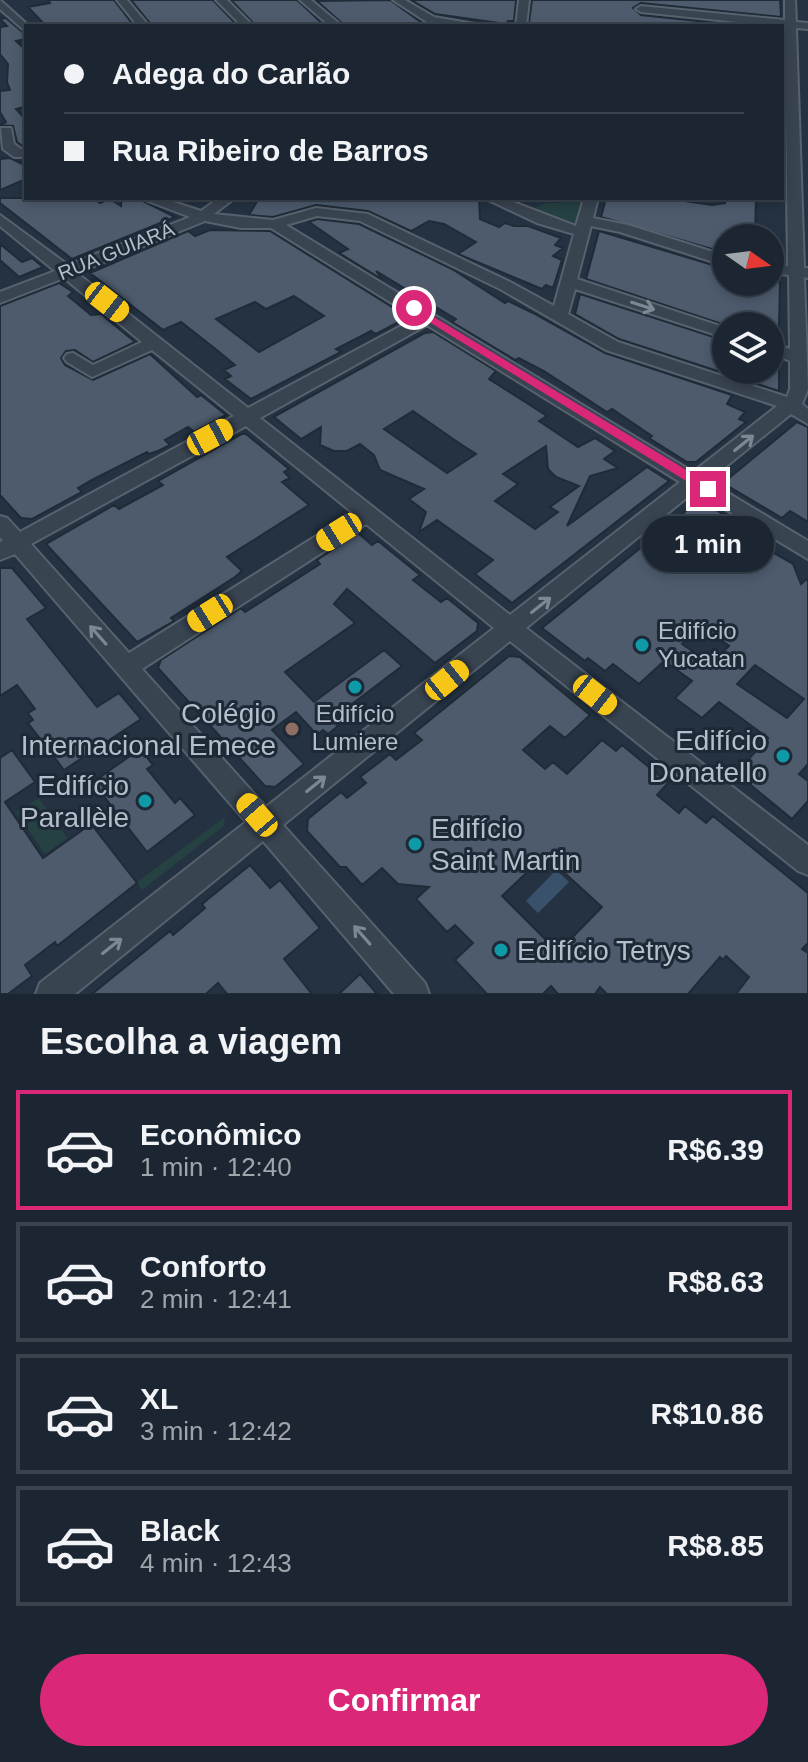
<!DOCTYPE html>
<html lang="pt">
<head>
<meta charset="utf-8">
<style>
	:root { --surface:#1b2632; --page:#28323e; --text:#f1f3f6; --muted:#a0a5ac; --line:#39434d; --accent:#db2777 }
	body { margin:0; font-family:Helvetica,sans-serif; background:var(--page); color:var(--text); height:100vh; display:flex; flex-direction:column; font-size:30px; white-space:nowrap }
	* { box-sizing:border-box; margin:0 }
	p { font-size:26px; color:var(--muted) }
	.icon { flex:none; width:44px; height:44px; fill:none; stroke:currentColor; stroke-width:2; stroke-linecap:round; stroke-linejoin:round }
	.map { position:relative; height:994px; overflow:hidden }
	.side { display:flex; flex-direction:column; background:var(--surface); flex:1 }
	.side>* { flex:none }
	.top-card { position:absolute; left:24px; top:24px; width:760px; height:176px; border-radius:0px; box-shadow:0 4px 12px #0003,0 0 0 2px var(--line); display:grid; align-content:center; height:176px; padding:0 40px; background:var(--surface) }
	.needle { width:52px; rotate:104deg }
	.controls { position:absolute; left:712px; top:224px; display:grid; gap:16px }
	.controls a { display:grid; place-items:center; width:72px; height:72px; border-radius:50%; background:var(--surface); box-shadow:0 4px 12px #0003,0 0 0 2px var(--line); font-size:40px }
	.end { position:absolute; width:36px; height:36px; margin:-18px; border:10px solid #db2777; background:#fff; box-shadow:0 0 0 4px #fff }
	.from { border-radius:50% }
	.bubble { position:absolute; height:56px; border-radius:28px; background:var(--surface); box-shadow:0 4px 12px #0003,0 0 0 2px var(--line); font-size:26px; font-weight:700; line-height:56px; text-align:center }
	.car { position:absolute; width:24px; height:48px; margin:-24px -12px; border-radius:10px; box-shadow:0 0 6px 2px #0007; background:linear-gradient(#f5c518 24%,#345 0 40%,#f5c518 0 76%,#345 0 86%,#f5c518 0) }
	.top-card b { display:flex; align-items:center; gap:28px; height:76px; font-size:30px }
	.top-card b+b { border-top:2px solid var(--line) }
	.top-card i { width:20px; height:20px; background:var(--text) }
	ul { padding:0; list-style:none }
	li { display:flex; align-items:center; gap:24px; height:120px; margin:0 16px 12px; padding:0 24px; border:4px solid var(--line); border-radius:0px }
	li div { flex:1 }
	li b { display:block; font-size:30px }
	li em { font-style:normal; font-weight:700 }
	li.selected { border-color:var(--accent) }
	li>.icon { width:72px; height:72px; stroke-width:1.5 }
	h2 { padding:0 40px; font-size:36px; line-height:96px }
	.button { display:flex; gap:16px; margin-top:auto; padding:16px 40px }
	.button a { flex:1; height:92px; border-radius:48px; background:var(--accent); color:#fff; font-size:32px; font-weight:700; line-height:92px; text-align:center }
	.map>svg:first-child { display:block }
</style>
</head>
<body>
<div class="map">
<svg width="808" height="994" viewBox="0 0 808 994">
	<rect width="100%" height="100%" fill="#243242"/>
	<path fill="#264142" d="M582,202L575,224L528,210L547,203Z
		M39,798L67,838L45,854L16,812Z
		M225,817L224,826L142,890L137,882Z"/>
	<path fill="#39516b" d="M556,870L569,882L538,913L526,901Z"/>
	<path fill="#4d5b6d" stroke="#202b38" stroke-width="2" fill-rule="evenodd" d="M48,0H114L134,26L44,24L28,7L50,3Z
		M131,0H213L238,26H152Z
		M231,0H297L325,26H256Z
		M390,0L425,25L441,26H345L317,1Z
		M411,0H516L514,21H508L506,24L435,14Z
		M532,0H780L781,17L641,3L633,8L641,15L746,26H532L529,22Z
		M6,18L26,35L25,39L16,41L26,50V103L23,104L24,107L16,109L26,120V149L17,142L13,126L0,125L6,122L0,112V91L10,90L7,82L8,64L0,54V27L7,26L0,19Z
		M10,158L22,164L21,160L26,159V179L0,190V159Z
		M0,198H94L100,203L110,199L121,206L122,198H137L175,217L72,259L0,203Z
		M259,198H479L480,219L499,227L505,223L514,226H528L561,238L555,245L563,248L553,256L562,260L553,288L546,285L542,289L458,254L476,242L444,224L429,221L411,231L368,211L316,205L273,217L249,215Z
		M606,198H684V201L712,205L725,203L726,198H756L755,238H726V253L601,217Z
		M317,219L359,224L452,269L505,303L508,301L533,313L605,353L732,395L727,404L745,412L739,419L746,422L696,462H687L649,438L652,436L612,409L607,412L544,371L519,358L515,360L452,322L456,319L424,300L376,271L383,280L339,253L348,249L309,222Z
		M210,230L270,231L408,317L376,334L371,331L336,349L341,352L251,399L225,379L231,376L224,370L235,365L213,347L181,322L163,330L90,273L188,231L195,236ZM294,296L324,316L259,352L216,319L255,302L266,309Z
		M599,231L726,269V282H780L779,326H728L586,279Z
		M0,244L22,262L32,258L43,267L19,277L0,260Z
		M59,283L73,292L68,296L91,315L101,314L135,342L93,362L75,350L66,351L61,358L65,365L93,380L150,354L197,397L201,395L226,415L194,432L188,427L165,440L170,445L158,451L149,454L147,452L92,480L78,488L82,492L32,519L21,518L0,495V306Z
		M580,294L726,341V370H779V391L619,339L575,314Z
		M433,332L496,371L489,379L547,416L539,421L578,447L595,438L615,451L604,459L618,468L590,476L567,526L647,467L669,481L512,603L475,574L493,560L437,520L419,532L426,512L409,499L424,489L380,470L374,455L360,444L347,451H334L320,445L321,427L301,439L274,417L425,333ZM413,411L459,443L476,454L447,473L384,429ZM546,446L548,469L556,477L579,486L550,507L558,512L535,529L495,501L518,484L503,474Z
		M797,422L808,427V522L790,511L782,518L723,483Z
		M242,434H246L289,469L284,472L290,478L282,482L309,505L227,557L242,571L235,577L171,618L174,621L137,642L46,544L114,505L119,509L163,485L158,481Z
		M697,502L705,503L724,515L718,521L793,564L801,584L808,578V764L799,774L808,781V801L792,819L736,773L768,738L719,702L702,718L675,698L692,681L664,661L639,684L613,664L605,671L588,658L585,661L542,628ZM701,626L729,646L711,664L682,644ZM755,665L804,699L787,718L737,684Z
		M358,533L372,545L378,541L420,575L413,580L441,602L447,598L478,623L477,631L435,663L347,589L334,604L355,623L285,672L314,702L384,650L402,666L331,720L338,726L328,734L323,730L317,735L296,712L272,730L304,764L275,787L265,786L158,668L161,660L241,608L245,612L320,564L317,560Z
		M0,568H12L46,608L27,619L97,707L119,693L141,719L64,770L28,723L33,720L28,713L35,709L17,685L0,696Z
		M509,656L520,657L590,715L565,738L550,726L523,750L545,769L553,762L567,774L602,740L616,751L622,745L668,783L657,795L679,813L685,806L706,823L713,816L808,893V943L802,949L808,953V994H736L749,977L726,956L723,960L720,957L688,994H607L600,987L595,994H558L551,986L543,994H487L455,960L473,943L455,925L447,932L416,899L429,887L398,884L382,868L362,885L346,867H340L307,831L308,819L341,792L347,798L366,783L360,777L390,754L396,760L422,740L414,733ZM545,855L602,907L558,952L502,896Z
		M140,749L153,765L147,769L175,803L180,798L195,815L147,852L93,782Z
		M12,750L35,782L5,802L43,858L91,824L137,883L57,946L55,942L25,965L32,976L8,994H0V758Z
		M250,865L270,888L280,880L320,928L284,959L312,994H227L218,983L206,994H92L170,931L173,935L205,908L202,904Z
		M360,974L377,994H339Z"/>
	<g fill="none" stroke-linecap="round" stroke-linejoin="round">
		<defs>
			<path id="minor" d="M0,0L29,26H26V32L0,9Z
				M117,0H127L149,26H138Z
				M216,0H227L253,26H242Z
				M300,0H311L342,26H330Z
				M393,0H405L434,17L486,26L427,22Z
				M519,0H529L526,26H516Z
				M785,0H795L796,22L808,23V29L796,28L804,268H808V278L804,277L808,389L802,404L808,409V424L791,414L708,481L808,541V559L695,491L526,628L808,845V875L798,871L510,641L283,825L425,983L429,994H394L263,841L75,994H36L40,983L246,822L15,554L0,560V542L3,541L0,537V516L7,518L20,532L234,416L152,350L92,377L67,362L64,358L67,354L73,353L93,365L142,342L64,278L0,303V292L55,271L0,226V215L68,265L190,217L140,198H161L201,211L219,198H235L214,214L273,220L316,208L368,214L512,283L554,306L574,234L537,223L484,198H503L576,226L584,198H598L593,218L628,225L726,256V266L620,232L591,226L577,279L726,328V338L575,289L568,314L618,342L787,397L790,389V361L770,353V342L790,349L789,275L770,273V263L788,266L785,27L641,12L636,9L641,6L785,20ZM317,216L360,221L500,289L606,350L777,406L693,472L286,225ZM205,221L241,228H271L416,318L248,408L77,273ZM427,325L680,482L510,615L260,418ZM246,426L353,513L129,653L31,544ZM366,524L494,628L266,807L142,669Z
				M1,128H11L14,144L24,151V157H14L3,149Z"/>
		</defs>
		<use href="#minor" stroke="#57626e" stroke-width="4"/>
		<use href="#minor" fill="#394451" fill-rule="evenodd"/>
	</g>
	<defs><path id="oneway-shaft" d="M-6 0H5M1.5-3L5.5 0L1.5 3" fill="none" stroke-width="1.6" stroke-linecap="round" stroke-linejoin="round" transform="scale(2)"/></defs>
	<g stroke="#7d8894">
		<use href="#oneway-shaft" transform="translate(643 306) rotate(18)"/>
		<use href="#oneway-shaft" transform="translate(744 443) rotate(-39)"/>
		<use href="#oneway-shaft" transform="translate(541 605) rotate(-38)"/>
		<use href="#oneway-shaft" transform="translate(98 635) rotate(-131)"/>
		<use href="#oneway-shaft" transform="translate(316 784) rotate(-39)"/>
		<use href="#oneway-shaft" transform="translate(362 935) rotate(-131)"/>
		<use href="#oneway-shaft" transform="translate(112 946) rotate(-38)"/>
	</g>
	<path fill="#db2777" d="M414,305L713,486V492H704L410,310V306Z"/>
	<g fill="#0f9aa8" stroke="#1d2936" stroke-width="3">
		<circle cx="642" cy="645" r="8"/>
		<circle cx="355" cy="687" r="8"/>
		<circle cx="783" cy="756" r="8"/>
		<circle cx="145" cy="801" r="8"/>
		<circle cx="415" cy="844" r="8"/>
		<circle cx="501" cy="950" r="8"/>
	</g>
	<circle fill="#8d6e63" stroke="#1d2936" stroke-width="3" cx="292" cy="729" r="8"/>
	<g text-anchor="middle" stroke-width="6" stroke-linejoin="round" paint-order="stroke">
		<g font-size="20" fill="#b5bfcb" stroke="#1d2936">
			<text transform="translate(116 251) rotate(-22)" y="7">RUA GUIARÁ</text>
		</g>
		<g font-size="24" fill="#b5bfcb" stroke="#1d2936" text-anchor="start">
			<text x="658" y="639">Edifício<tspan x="658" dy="28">Yucatan</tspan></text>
			<text x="355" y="722" text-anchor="middle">Edifício<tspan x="355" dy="28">Lumiere</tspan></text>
		</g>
		<g font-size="28" fill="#b5bfcb" stroke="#1d2936" text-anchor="end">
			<text x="276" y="723">Colégio<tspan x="276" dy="32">Internacional Emece</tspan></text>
			<text x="767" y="750">Edifício<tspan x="767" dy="32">Donatello</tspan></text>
			<text x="129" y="795">Edifício<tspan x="129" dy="32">Parallèle</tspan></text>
			<text x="431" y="838" text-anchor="start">Edifício<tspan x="431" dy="32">Saint Martin</tspan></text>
			<text x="517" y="960" text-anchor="start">Edifício Tetrys</text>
		</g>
	</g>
</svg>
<div class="controls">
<a><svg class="needle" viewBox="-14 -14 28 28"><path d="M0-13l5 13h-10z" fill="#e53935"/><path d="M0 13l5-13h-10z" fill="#a0a5ac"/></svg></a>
<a><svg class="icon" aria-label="layers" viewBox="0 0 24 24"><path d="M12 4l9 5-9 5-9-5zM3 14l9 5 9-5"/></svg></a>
</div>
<i class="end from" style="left:414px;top:308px"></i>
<i class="end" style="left:708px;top:489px"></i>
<div class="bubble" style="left:642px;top:516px;width:132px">1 min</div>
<i class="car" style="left:107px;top:302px;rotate:128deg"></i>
<i class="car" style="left:210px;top:437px;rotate:62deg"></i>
<i class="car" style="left:339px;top:532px;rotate:238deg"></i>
<i class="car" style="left:210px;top:613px;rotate:238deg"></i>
<i class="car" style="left:447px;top:680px;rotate:51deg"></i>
<i class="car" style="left:595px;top:695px;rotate:128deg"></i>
<i class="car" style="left:257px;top:815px;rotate:319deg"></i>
<div class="top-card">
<b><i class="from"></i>Adega do Carlão</b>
<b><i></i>Rua Ribeiro de Barros</b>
</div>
</div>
<section class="side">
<h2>Escolha a viagem</h2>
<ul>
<li class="selected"><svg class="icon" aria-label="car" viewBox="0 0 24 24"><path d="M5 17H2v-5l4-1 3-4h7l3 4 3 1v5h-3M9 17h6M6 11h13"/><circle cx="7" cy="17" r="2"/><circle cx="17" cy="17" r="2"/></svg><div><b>Econômico</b><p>1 min · 12:40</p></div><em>R$6.39</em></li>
<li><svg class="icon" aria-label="car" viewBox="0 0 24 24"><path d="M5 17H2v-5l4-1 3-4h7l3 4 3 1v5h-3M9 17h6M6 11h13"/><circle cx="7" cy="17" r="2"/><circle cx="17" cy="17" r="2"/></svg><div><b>Conforto</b><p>2 min · 12:41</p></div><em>R$8.63</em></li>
<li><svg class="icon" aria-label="car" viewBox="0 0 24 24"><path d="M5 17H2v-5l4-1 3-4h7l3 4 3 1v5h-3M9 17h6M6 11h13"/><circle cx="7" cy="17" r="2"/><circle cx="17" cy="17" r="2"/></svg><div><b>XL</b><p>3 min · 12:42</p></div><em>R$10.86</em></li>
<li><svg class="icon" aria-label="car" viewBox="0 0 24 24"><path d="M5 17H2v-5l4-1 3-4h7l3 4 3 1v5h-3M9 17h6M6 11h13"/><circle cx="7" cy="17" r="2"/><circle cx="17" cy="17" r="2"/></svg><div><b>Black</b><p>4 min · 12:43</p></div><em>R$8.85</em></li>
</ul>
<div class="button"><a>Confirmar</a></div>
</section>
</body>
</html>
